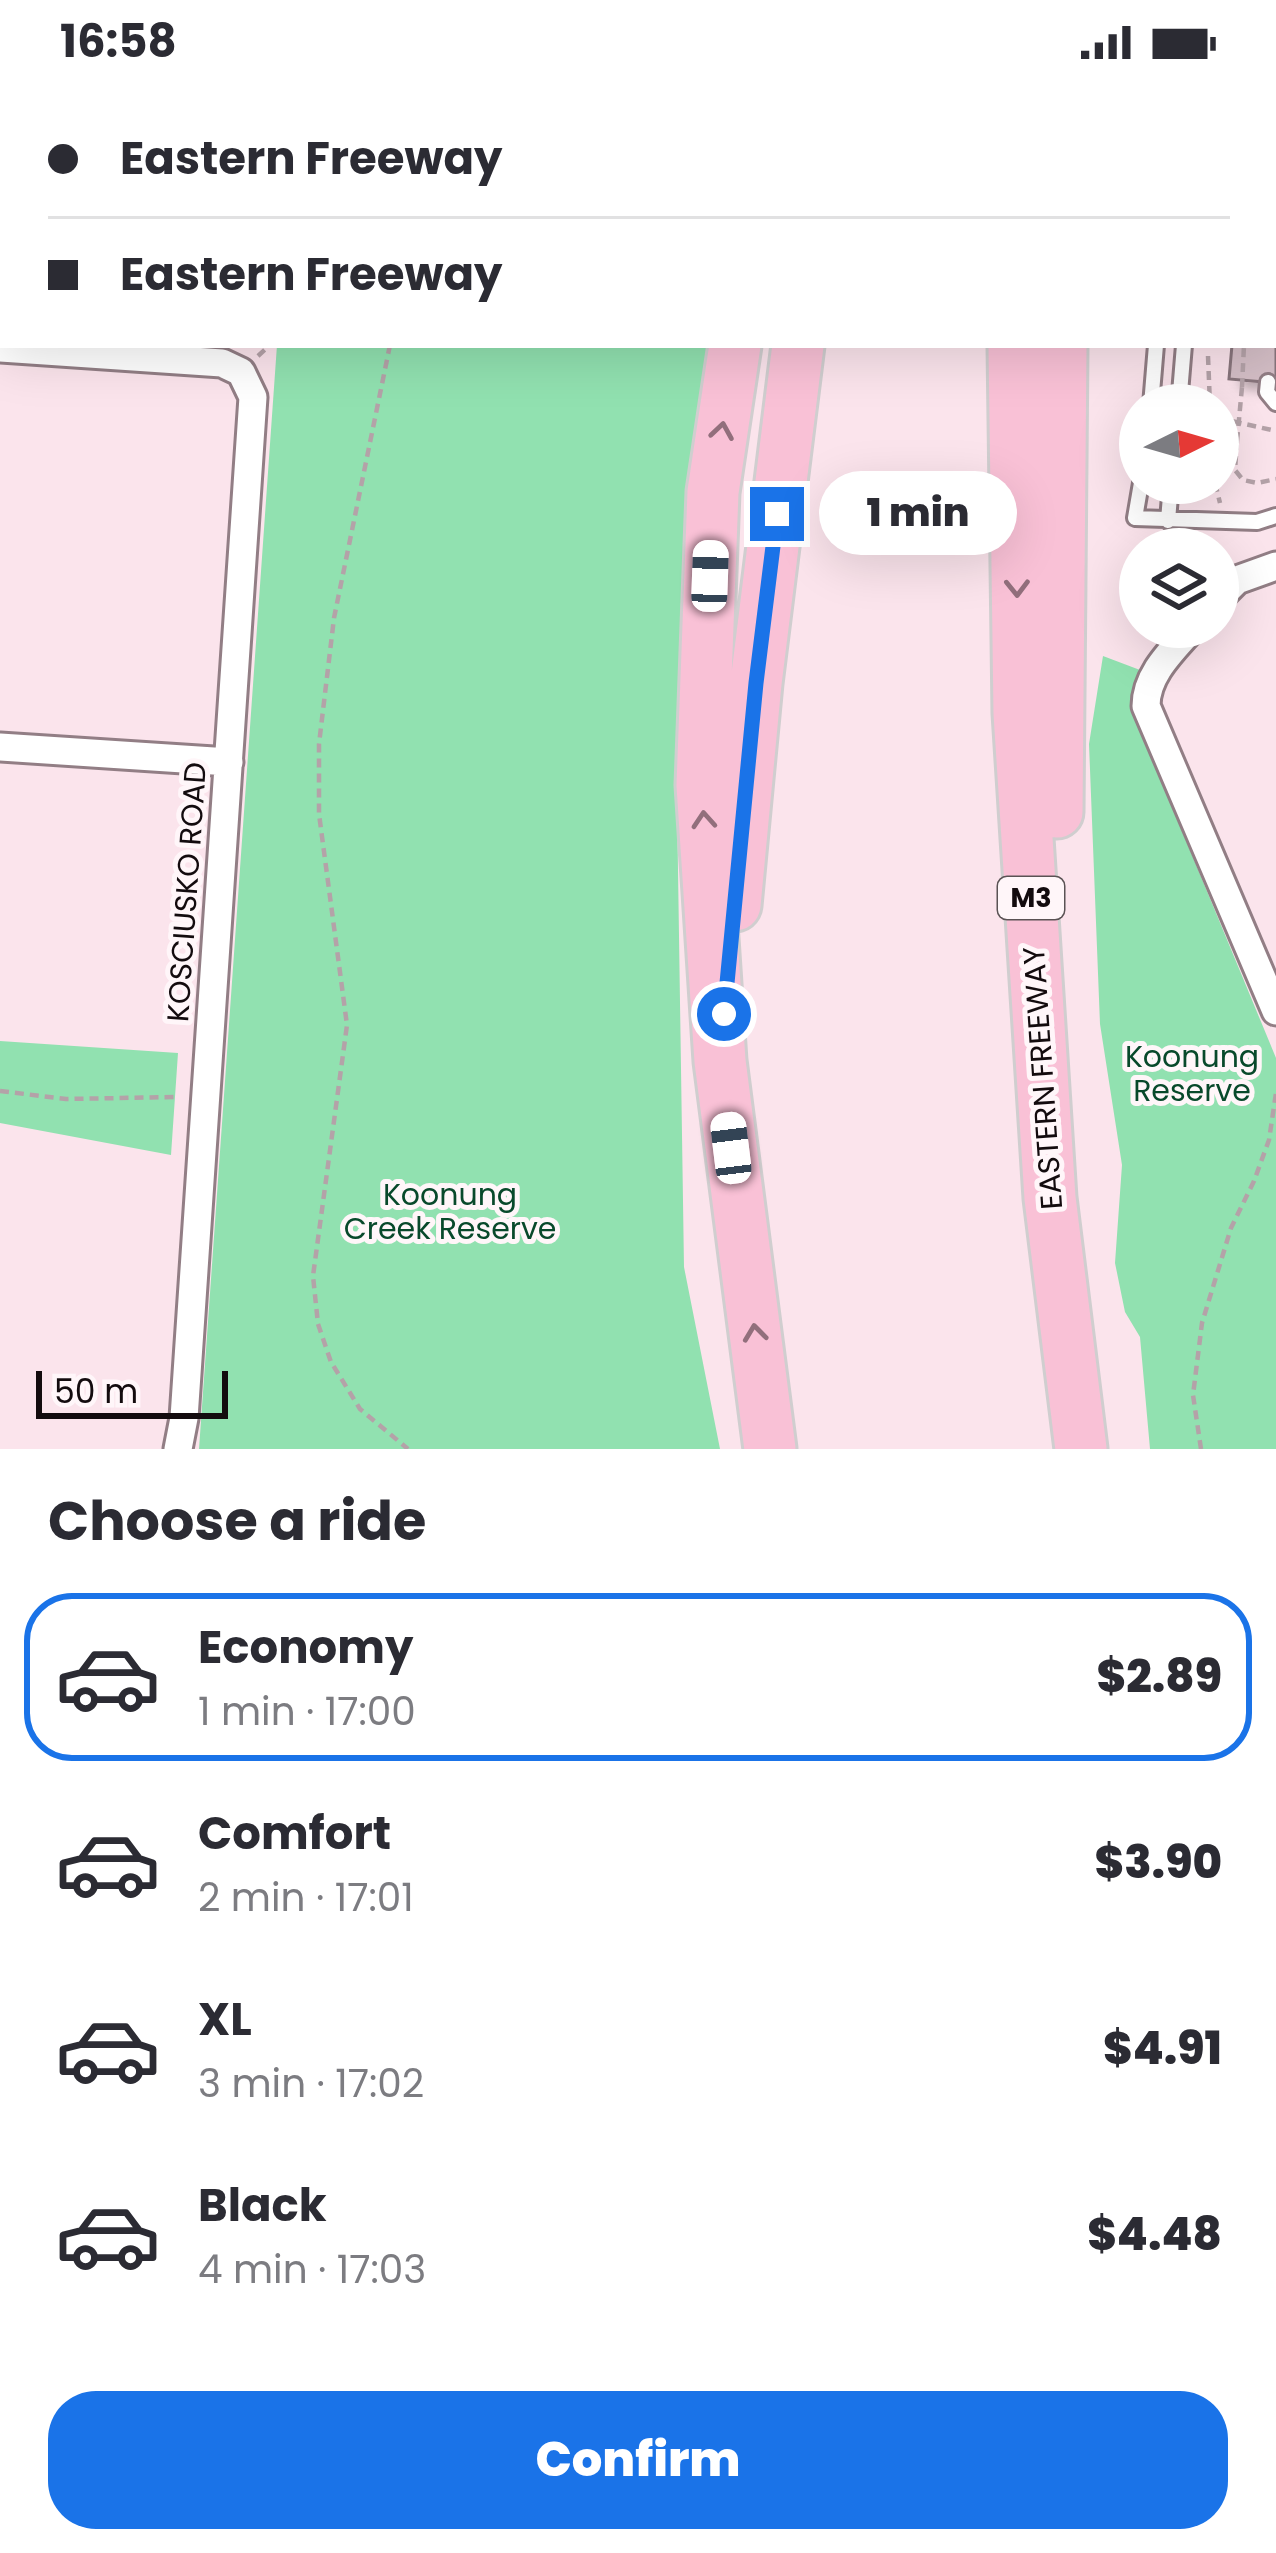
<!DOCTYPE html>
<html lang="en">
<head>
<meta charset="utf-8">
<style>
	:root { --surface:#fff; --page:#f2f2f3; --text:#2b2b33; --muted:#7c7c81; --line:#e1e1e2; --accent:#1a73e8 }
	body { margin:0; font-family:Poppins,sans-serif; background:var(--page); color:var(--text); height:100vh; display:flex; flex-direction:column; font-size:45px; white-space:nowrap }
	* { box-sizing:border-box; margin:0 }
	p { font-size:39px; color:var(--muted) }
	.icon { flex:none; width:66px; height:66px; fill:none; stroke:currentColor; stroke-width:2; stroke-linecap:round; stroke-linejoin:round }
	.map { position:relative; height:1365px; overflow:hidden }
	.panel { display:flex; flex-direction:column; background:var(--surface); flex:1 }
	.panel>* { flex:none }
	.guide { position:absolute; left:0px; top:0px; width:1278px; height:264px; box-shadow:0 12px 48px #0002; display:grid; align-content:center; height:264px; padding:0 48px; background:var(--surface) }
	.needle { width:78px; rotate:85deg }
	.controls { position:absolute; left:1119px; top:300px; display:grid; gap:24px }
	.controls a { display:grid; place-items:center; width:120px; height:120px; border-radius:50%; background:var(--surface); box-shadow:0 12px 48px #0002; font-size:60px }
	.scale { position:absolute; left:36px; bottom:30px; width:192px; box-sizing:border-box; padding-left:12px; border:6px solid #130b0e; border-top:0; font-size:33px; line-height:42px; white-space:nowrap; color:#130b0e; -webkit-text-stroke:9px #fff6f9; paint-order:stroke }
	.end { position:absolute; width:54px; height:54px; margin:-27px; border:15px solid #1a73e8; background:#fff; box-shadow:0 0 0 6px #fff }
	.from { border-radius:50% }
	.bubble { position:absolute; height:84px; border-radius:42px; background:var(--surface); box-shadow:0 12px 48px #0002; font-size:39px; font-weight:800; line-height:84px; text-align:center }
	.car { position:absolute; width:36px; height:72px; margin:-36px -18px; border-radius:15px; box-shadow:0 0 9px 3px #0007; background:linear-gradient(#fff 24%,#345 0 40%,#fff 0 76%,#345 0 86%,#fff 0) }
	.guide b { display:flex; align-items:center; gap:42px; height:114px; font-size:45px }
	.guide b+b { border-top:3px solid var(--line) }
	.guide i { width:30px; height:30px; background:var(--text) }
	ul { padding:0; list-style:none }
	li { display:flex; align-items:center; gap:36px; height:168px; margin:0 24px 18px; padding:0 24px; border:6px solid transparent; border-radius:48px }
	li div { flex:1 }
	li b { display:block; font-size:45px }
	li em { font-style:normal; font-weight:800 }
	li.current { border-color:var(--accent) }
	li>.icon { width:108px; height:108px; stroke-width:1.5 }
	h2 { padding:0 48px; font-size:54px; line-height:144px }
	.cta { display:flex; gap:24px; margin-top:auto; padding:24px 48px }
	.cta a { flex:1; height:138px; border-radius:48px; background:var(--accent); color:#fff; font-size:48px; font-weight:800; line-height:138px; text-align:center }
	.status { display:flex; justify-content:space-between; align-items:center; height:84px; padding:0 60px; background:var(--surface); direction:ltr }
	.status svg { height:33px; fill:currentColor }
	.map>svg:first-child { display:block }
</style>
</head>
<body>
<div class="status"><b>16:58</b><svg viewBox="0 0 49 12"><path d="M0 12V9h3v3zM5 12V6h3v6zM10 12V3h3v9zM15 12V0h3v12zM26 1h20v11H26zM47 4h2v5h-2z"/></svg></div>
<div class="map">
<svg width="1276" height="1365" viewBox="0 0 1276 1365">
	<defs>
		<filter id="shadow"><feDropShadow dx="13" dy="8" stdDeviation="6" flood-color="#0004"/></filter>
	</defs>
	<rect width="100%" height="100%" fill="#fbe4ec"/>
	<path fill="#91e1b0" d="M277,261H745L739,331L677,719L684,1183L720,1365H199Z
		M1103,572L1140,586L1132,614L1137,638L1276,974V1365H1150L1140,1253L1125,1228L1115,1179L1122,1081L1100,940L1089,660Z
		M0,957L178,969L171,1071L0,1039Z"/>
	<path fill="#d4bec6" stroke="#88757c" stroke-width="3" filter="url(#shadow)" d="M1250,0H1276V299L1229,295L1232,261H1275V3H1250Z"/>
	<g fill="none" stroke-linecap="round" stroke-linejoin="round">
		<defs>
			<path id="lane" d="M1179,3L1180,0
				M1208,3V0
				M1268,298L1267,308L1276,319
				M1151,321L1156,261
				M1179,321L1184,261
				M1141,399L1135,434L1257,438L1276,432
				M1168,437L1171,399"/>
			<path id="street" d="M0,264L222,279L241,288L253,313L184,1334L178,1365
				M1218,515L1237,496L1276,482
				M1193,543C1173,566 1146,590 1146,622L1276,927
				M0,663L229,678"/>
			<path id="highway" d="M1011,0V3
				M774,3L775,0
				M837,3L838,0
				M1075,3V0
				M735,261L713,408L702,701L720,977L770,1365
				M1014,261L1019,629L1050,1114L1081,1365
				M1057,728L1061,261
				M735,821L756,599L798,261"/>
		</defs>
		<use href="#lane" stroke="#927e85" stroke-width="20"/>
		<use href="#street" stroke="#927e85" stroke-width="33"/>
		<use href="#highway" stroke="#d0cecf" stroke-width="57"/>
		<path stroke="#b4a2a8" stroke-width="4.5" stroke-dasharray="9 6" stroke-linecap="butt" d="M313,3V0
			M468,3L470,0
			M1275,217L1276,216
			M390,261L334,534L319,660V730L347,941L313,1192L318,1240L331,1278L360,1325L408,1365
			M258,272L270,261
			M1208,272L1210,321
			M1242,303L1244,261
			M1218,334L1276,347
			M1237,357L1235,386L1243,396L1257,399L1276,395
			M1215,399L1220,419
			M0,1007L66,1015L177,1013
			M1201,1365L1193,1311L1202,1239L1231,1144L1254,1097L1269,1056L1276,1009"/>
		<use href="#lane" stroke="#fff" stroke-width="14"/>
		<use href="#street" stroke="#fff" stroke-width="27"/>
		<use href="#highway" stroke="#f9c1d6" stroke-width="51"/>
		<path stroke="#b4a2a8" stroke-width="4.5" stroke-dasharray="9 6" stroke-linecap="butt" d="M1237,357L1242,303"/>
	</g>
	<defs><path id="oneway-chevron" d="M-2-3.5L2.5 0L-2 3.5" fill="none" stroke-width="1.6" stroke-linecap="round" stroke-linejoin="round" transform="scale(3)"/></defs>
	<g stroke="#926f7c">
		<use href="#oneway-chevron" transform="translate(722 347) rotate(-81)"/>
		<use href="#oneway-chevron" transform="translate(1017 504) rotate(89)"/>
		<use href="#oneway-chevron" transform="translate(704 736) rotate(-94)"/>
		<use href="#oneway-chevron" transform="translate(755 1249) rotate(-97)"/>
	</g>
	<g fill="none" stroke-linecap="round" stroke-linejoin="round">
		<path stroke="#1a73e8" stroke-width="15" d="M724,930L756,599L777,430"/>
	</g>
	<g text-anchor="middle" stroke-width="10" stroke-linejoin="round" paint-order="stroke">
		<rect fill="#fff6f9" stroke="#5a5254" stroke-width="3" x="998" y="793" width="66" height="42" rx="9"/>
		<g font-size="27" font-weight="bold" fill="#130b0e">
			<text x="1031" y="823">M3</text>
		</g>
		<g font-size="30" fill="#130b0e" stroke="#fff6f9">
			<text transform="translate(187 808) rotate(-86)" y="10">KOSCIUSKO ROAD</text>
			<text transform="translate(1043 994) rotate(-94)" y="10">EASTERN FREEWAY</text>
		</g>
		<g font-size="30" fill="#08492b" stroke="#fff6f9">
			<text x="1192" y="983">Koonung<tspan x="1192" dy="34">Reserve</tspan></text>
			<text x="450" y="1121">Koonung<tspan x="450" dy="34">Creek Reserve</tspan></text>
		</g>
	</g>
</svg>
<div class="controls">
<a><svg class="needle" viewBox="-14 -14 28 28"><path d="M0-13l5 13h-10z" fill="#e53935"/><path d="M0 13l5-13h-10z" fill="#7c7c81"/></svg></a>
<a><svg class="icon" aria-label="layers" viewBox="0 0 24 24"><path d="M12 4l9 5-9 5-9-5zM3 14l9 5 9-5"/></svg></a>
</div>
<div class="scale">50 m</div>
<i class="end from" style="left:724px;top:930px"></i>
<i class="end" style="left:777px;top:430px"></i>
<div class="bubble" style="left:819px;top:387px;width:198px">1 min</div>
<i class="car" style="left:710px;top:492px;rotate:2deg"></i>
<i class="car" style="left:731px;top:1064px;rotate:353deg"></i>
<div class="guide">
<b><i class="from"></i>Eastern Freeway</b>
<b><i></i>Eastern Freeway</b>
</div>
</div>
<section class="panel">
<h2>Choose a ride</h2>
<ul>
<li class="current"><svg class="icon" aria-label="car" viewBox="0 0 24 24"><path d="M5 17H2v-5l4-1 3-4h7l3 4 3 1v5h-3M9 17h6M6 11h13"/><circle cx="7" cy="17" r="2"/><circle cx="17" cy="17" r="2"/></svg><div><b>Economy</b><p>1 min · 17:00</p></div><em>$2.89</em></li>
<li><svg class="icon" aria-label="car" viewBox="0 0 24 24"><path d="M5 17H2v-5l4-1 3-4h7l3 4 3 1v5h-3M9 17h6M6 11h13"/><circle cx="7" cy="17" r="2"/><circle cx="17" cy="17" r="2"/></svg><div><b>Comfort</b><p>2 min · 17:01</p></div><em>$3.90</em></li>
<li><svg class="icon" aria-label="car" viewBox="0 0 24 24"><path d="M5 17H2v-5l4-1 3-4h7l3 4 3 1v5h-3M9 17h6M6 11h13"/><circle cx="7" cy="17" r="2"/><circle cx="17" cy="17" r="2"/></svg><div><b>XL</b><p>3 min · 17:02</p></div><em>$4.91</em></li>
<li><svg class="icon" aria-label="car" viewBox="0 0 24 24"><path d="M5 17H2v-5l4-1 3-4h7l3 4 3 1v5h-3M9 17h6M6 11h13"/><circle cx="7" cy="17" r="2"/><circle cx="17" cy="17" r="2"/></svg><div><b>Black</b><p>4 min · 17:03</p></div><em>$4.48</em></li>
</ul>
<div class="cta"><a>Confirm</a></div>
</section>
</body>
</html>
